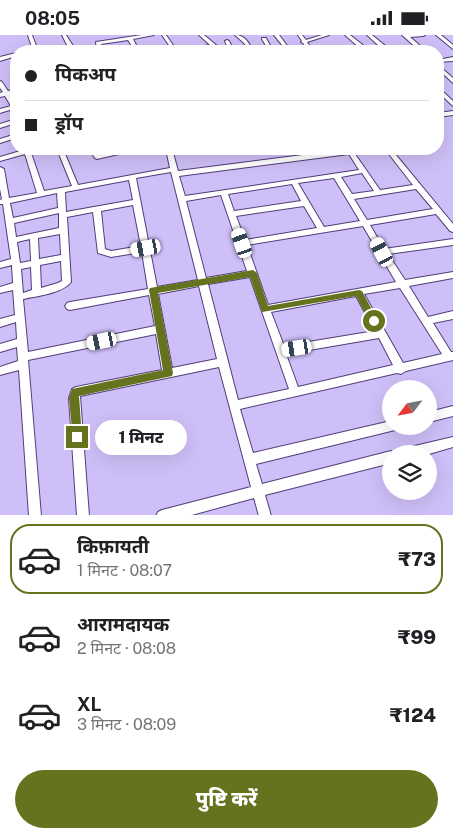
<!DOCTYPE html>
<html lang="hi">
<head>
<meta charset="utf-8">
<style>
	:root { --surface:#fff; --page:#f2f2f2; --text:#202124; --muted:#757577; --line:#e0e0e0; --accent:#66731e }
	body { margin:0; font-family:"Public Sans","Noto Sans Devanagari",sans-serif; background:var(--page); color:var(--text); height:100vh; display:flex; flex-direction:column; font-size:19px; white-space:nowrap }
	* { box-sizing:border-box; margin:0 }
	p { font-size:16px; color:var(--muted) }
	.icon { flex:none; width:28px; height:28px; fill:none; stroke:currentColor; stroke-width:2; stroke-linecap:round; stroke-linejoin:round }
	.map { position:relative; height:480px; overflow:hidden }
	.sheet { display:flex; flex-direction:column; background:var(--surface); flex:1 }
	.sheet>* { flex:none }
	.banner { position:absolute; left:10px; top:10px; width:434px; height:110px; border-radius:20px; box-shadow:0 5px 20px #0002; display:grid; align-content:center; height:110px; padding:0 15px; background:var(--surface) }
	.needle { width:32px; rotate:238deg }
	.buttons { position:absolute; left:382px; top:345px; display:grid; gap:10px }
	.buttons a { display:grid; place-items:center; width:55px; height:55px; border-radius:50%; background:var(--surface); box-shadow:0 5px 20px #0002; font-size:25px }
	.end { position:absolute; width:22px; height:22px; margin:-11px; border:6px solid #66731e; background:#fff; box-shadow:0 0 0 2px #fff }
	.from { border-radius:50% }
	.bubble { position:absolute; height:35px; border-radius:18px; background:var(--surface); box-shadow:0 5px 20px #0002; font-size:16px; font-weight:800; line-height:35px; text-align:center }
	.car { position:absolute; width:15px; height:30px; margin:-15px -8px; border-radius:6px; box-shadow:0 0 4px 1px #0007; background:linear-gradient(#fff 24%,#345 0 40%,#fff 0 76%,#345 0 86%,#fff 0) }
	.banner b { display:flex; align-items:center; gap:18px; height:48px; font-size:19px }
	.banner b+b { border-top:1px solid var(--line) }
	.banner i { width:12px; height:12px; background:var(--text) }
	ul { padding:9px 0 0; list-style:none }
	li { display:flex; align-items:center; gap:15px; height:70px; margin:0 10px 8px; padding:0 5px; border:2px solid transparent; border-radius:20px }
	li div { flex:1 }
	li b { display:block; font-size:19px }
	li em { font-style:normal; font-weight:800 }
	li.selected { border-color:var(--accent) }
	li>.icon { width:45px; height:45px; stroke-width:1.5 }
	.primary-button { display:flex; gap:10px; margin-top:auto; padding:10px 15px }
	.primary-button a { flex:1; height:58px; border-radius:30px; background:var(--accent); color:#fff; font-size:20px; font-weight:800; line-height:58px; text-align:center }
	.status { display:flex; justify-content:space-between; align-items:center; height:35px; padding:0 25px; background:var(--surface); direction:ltr }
	.status svg { height:14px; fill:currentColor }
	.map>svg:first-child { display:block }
</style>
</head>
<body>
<div class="status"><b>08:05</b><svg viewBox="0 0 49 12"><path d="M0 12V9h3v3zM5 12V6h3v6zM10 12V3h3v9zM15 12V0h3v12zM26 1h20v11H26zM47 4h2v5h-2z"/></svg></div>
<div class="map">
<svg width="453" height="481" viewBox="0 0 453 481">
	<rect width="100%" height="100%" fill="#cfbff8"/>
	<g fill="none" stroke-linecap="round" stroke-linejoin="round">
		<defs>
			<path id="minor" d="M28,0H32L38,16H33Z
				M62,0H66L73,11L72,12H68Z
				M142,0H154L133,4L139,16H135L128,5L101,9L103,16H97L96,7Z
				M162,0H166L177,16H173Z
				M199,0H204L223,16H217L213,13L194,16H185L187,14L210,10Z
				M235,0C245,0 249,8 253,16H249L244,8Z
				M274,0H279L291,16H287Z
				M298,0H302L306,5L322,0H329L307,7L313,16H309L303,8L301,7L302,6Z
				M345,0H350L364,11H379L367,0H372L389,14L386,16L382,14H361Z
				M402,0H425L423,1L410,2L426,16H420Z
				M436,0H441L453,10V14Z
				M262,3H266L273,16H269L262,4Z
				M227,5L229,6L234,16H229L225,6Z
				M16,18V21L0,26V22Z
				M453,22V26L438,27V25Z
				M438,30L453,43V48L438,34Z
				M0,46L2,47L8,56L16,54V58L10,59L16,69V73L0,78V74L11,71L5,61L0,62V58L3,57L0,53Z
				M438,52L453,66V71L438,57Z
				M453,76V80L438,82V78Z
				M16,84V88L0,93V89Z
				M16,99V103L0,108V104Z
				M27,114H39L31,118L44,156L72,151L57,114H63L78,150L170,133L166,114H172L178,136L350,114H378L375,116L355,119L380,155L413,150L385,114H391L453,189V197L450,196L436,179L370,190L384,214L453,204V210L388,219L405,245L453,237V243L409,251L428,282L453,276V284L433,288L451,317H453V325L406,336L401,339L397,338L240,374L253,418L391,386V391H396L395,395L391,396L256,429L262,449L391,416L395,419H391V428L265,460L271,481H259L254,463L188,481H156L158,477L162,475L251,452L219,332L80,361L89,481H77L69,363L72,354L76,352L162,335L156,299L28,325L41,481H29L19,335L0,340V332L18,326L17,312L0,317V309L17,304L16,287L0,292V284L15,280L13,255L0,258V252L13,248L12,230L0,233V227L11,224L3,169H0V165L2,164L0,154V132L4,134L9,163L37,158L25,119L0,126V122ZM349,119L359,135L185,161L179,141ZM171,137L198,245L157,252L136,143ZM362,138L374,156L352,159L341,142ZM334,143L360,186L324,192L298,148ZM129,145L133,165L66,177L65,157ZM292,149L301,166L234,176L228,159ZM416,154L433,174L367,185L354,164ZM57,158L58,173L13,183L10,168ZM221,160L247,236L206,243L186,166ZM133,170L141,211L111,216L105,214L101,176ZM304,171L317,193L245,205L236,181ZM93,177L98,218L111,222L142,217L148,254L70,267L67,268L65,271L67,274L70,275L149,260L155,291L28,317L23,264C37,261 63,258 71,247L67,182ZM59,178V193L16,202L14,188ZM363,191L396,247L268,270L247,210ZM60,199L61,220L39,224L38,203ZM30,204L31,226L20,228L17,207ZM61,226L62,246L58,248L41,253L40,230ZM31,232L32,255L23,258L21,234ZM250,242L289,354L238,365L208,249ZM199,251L217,324L172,333L158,259ZM400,253L442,319L403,328L364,259ZM356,261L375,296L284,311L271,277ZM379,303L393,330L298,352L286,319Z
				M89,114H95L99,120L126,114H137L136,115L97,124L95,123Z
				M453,371V381L429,387V377Z
				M453,402V412L429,419H400L402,415L406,413Z"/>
		</defs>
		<use href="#minor" stroke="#513d79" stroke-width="2"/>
		<use href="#minor" fill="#fff" fill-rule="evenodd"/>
	</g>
	<path fill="#66731e" d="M253,235L257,238L268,271L359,255L362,256L378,286L374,289L370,288L356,261L262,277L250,242L158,258L173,338L172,341L79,361L82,402L80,406L77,407L73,406L69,363L72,354L163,335L149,255L150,253Z"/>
</svg>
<div class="buttons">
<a><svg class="needle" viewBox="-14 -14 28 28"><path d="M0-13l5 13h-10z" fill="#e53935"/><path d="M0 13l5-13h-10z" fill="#757577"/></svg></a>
<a><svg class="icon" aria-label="layers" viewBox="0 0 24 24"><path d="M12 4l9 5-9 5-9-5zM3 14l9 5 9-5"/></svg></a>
</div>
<i class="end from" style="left:374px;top:286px"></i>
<i class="end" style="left:77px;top:402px"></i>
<div class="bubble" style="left:95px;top:385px;width:92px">1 मिनट</div>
<i class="car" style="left:242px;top:208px;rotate:341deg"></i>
<i class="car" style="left:146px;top:213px;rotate:260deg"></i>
<i class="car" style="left:382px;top:217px;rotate:332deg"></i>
<i class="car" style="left:102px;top:306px;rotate:258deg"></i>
<i class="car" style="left:297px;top:313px;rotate:261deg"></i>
<div class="banner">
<b><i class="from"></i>पिकअप</b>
<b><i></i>ड्रॉप</b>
</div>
</div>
<section class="sheet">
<ul>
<li class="selected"><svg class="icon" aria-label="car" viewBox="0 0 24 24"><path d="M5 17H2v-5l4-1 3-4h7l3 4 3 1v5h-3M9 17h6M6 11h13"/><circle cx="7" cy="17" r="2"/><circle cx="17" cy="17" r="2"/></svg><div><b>किफ़ायती</b><p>1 मिनट · 08:07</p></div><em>₹73</em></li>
<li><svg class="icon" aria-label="car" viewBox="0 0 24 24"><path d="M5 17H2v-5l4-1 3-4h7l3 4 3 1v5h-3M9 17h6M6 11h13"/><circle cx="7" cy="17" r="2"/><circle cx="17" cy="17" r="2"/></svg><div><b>आरामदायक</b><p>2 मिनट · 08:08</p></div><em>₹99</em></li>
<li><svg class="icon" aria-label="car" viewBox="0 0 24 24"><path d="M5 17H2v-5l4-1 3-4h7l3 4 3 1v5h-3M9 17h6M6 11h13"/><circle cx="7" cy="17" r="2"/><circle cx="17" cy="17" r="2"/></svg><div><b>XL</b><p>3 मिनट · 08:09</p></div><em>₹124</em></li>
</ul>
<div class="primary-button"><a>पुष्टि करें</a></div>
</section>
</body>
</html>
